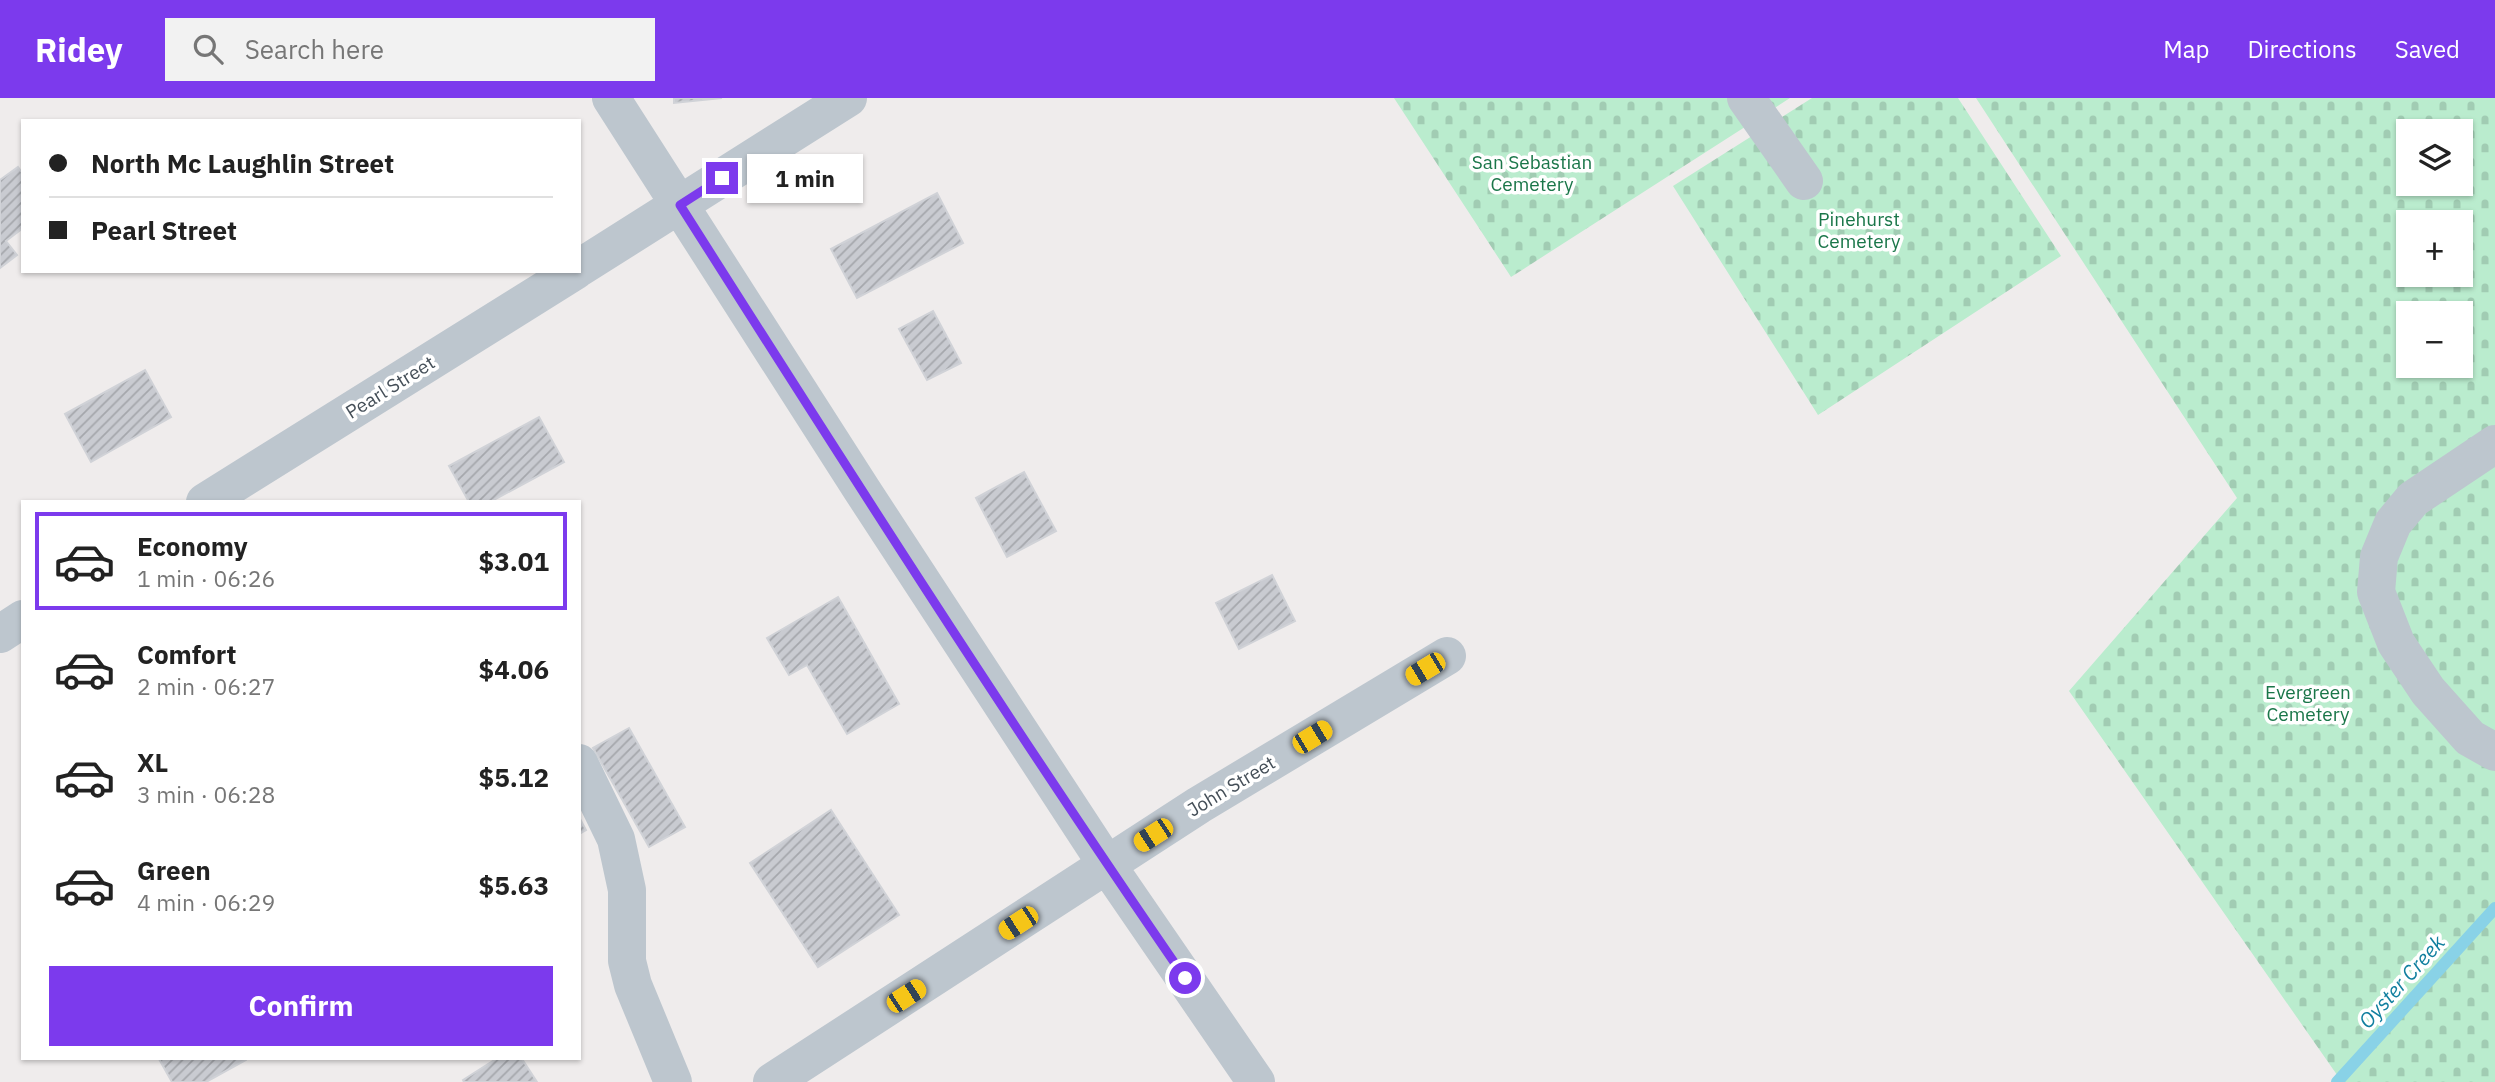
<!DOCTYPE html>
<html lang="en">
<head>
<meta charset="utf-8">
<style>
	:root { --surface:#fff; --page:#f2f2f2; --text:#222; --muted:#767676; --line:#e0e0e0; --accent:#7c3aed }
	body { margin:0; font-family:"IBM Plex Sans",sans-serif; background:var(--page); color:var(--text); height:100vh; display:flex; flex-direction:column; font-size:26px; white-space:nowrap }
	* { box-sizing:border-box; margin:0 }
	p { font-size:23px; color:var(--muted) }
	.icon { flex:none; width:38px; height:38px; fill:none; stroke:currentColor; stroke-width:2; stroke-linecap:round; stroke-linejoin:round }
	.map { position:relative; flex:1; overflow:hidden }
	.panel { position:absolute; left:21px; top:402px; width:560px; height:560px; display:flex; flex-direction:column; background:var(--surface); border-radius:0px; box-shadow:0 2px 5px #0004 }
	.panel>* { flex:none }
	.guide { position:absolute; left:21px; top:21px; width:560px; height:154px; border-radius:0px; box-shadow:0 2px 5px #0004; display:grid; align-content:center; height:154px; padding:0 28px; background:var(--surface) }
	.tools { position:absolute; left:2396px; top:21px; display:grid; gap:14px }
	.tools a { display:grid; place-items:center; width:77px; height:77px; border-radius:0px; background:var(--surface); box-shadow:0 2px 5px #0004; font-size:35px }
	.end { position:absolute; width:32px; height:32px; margin:-16px; border:9px solid #7c3aed; background:#fff; box-shadow:0 0 0 4px #fff }
	.from { border-radius:50% }
	.bubble { position:absolute; height:49px; border-radius:0px; background:var(--surface); box-shadow:0 2px 5px #0004; font-size:23px; font-weight:700; line-height:49px; text-align:center }
	.car { position:absolute; width:21px; height:42px; margin:-21px -10px; border-radius:9px; box-shadow:0 0 5px 2px #0007; background:linear-gradient(#f5c518 24%,#345 0 40%,#f5c518 0 76%,#345 0 86%,#f5c518 0) }
	.guide b { display:flex; align-items:center; gap:24px; height:66px; font-size:26px }
	.guide b+b { border-top:2px solid var(--line) }
	.guide i { width:18px; height:18px; background:var(--text) }
	ul { padding:12px 0 0; list-style:none }
	li { display:flex; align-items:center; gap:21px; height:98px; margin:0 14px 10px; padding:0 14px; border:4px solid transparent; border-radius:0px }
	li div { flex:1 }
	li b { display:block; font-size:26px }
	li em { font-style:normal; font-weight:700 }
	li.on { border-color:var(--accent) }
	li>.icon { width:63px; height:63px; stroke-width:1.5 }
	.cta { display:flex; gap:14px; margin-top:auto; padding:14px 28px }
	.cta a { flex:1; height:80px; border-radius:0px; background:var(--accent); color:#fff; font-size:28px; font-weight:700; line-height:80px; text-align:center }
	header { display:flex; align-items:center; gap:42px; box-sizing:border-box; height:98px; padding:0 35px; background:var(--accent); color:#fff }
	header strong { font-size:33px }
	nav { display:flex; gap:38px; margin-inline-start:auto; font-size:24px }
	.search { width:490px; height:63px; background:var(--page); display:flex; align-items:center; gap:18px; box-sizing:border-box; padding:0 24px; border-radius:0px; color:var(--muted); font-size:26px }
	.map>svg:first-child { display:block }
</style>
</head>
<body>
<header>
<strong>Ridey</strong>
<div class="search"><svg class="icon" aria-label="search" viewBox="0 0 24 24"><circle cx="10" cy="10" r="6"/><path d="M15 15l6 6"/></svg>Search here</div>
<nav><a>Map</a><a>Directions</a><a>Saved</a></nav>
</header>
<div class="map">
<svg width="2495" height="984" viewBox="0 0 2495 984">
	<defs>
		<pattern id="cemetery-stones" width="16" height="16" patternUnits="userSpaceOnUse" patternTransform="scale(1.75)"><rect width="16" height="16" fill="#baecce"/><path d="M2 7V4a2 2 0 0 1 4 0v3zM10 15v-3a2 2 0 0 1 4 0v3z" fill="#a1ccb3"/></pattern>
		<pattern id="building-hatch" width="6" height="6" patternUnits="userSpaceOnUse" patternTransform="scale(1.75)"><rect width="6" height="6" fill="#c9cbd1"/><path d="M-1 1l2-2M0 6l6-6M5 7l2-2" fill="none" stroke="#a5a7ac"/></pattern>
	</defs>
	<rect width="100%" height="100%" fill="#efecec"/>
	<path fill="url(#cemetery-stones)" fill-rule="evenodd" d="M1394,0H1790L1511,179Z
		M1812,0H1958L2061,158L1818,317L1673,88Z
		M1976,0H2495V984H2342L2069,593L2237,400ZM2408,33H2460V86H2408ZM2408,124H2460V177H2408ZM2408,215H2460V268H2408Z"/>
	<g fill="none" stroke-linecap="round" stroke-linejoin="round">
		<path stroke="#89d2e7" stroke-width="12" d="M2337,984L2495,810"/>
	</g>
	<path fill="url(#building-hatch)" stroke="#d0d2d7" stroke-width="2" d="M674,0H722L674,5Z
		M18,69L23,76V130L6,143L17,157L0,170V82Z
		M937,95L963,145L857,200L831,151Z
		M933,213L961,265L927,282L899,231Z
		M145,272L171,319L91,364L65,316Z
		M539,319L564,364L490,404H469L449,368Z
		M1024,374L1056,433L1007,459L976,400Z
		M1272,477L1295,523L1239,551L1216,505Z
		M838,499L899,606L847,636L807,567L789,577L767,540Z
		M629,630L685,729L649,749L593,650Z
		M831,712L899,817L818,869L750,765Z
		M579,719L586,732L579,736Z
		M159,961H246V962L206,984H172Z
		M496,961H522L537,984H464L463,982Z"/>
	<g fill="none" stroke-linecap="round" stroke-linejoin="round">
		<path stroke="#bdc6ce" stroke-width="38" d="M611,0L862,392L1107,767L1256,984
			M1746,0L1804,83
			M579,170L848,0
			M2495,346L2413,401L2393,425L2379,459L2376,494L2396,545L2428,593L2470,640L2495,654
			M205,404L575,173
			M0,536L23,521
			M579,665L616,741L627,792V863L633,887L673,984
			M772,984L1199,707L1447,558"/>
	</g>
	<g fill="none" stroke-linecap="round" stroke-linejoin="round">
		<path stroke="#7c3aed" stroke-width="9" d="M722,80L680,107C845,367 1010,626 1185,880"/>
	</g>
	<g text-anchor="middle" stroke-width="7" stroke-linejoin="round" paint-order="stroke">
		<g font-size="19" fill="#1a7649" stroke="#fff">
			<text x="1532" y="71">San Sebastian<tspan x="1532" dy="22">Cemetery</tspan></text>
			<text x="1859" y="128">Pinehurst<tspan x="1859" dy="22">Cemetery</tspan></text>
			<text x="2308" y="601">Evergreen<tspan x="2308" dy="22">Cemetery</tspan></text>
		</g>
		<g font-size="19" fill="#454f58" stroke="#fff">
			<text transform="translate(390 289) rotate(-32)" y="7">Pearl Street</text>
			<text transform="translate(1231 688) rotate(-31)" y="7">John Street</text>
		</g>
		<g font-size="21" font-style="italic" fill="#117f9f" stroke="#fff">
			<text transform="translate(2402 884) rotate(-48)" y="7">Oyster Creek</text>
		</g>
	</g>
</svg>
<div class="tools">
<a><svg class="icon" aria-label="layers" viewBox="0 0 24 24"><path d="M12 4l9 5-9 5-9-5zM3 14l9 5 9-5"/></svg></a>
<a>+</a>
<a>−</a>
</div>
<i class="end from" style="left:1185px;top:880px"></i>
<i class="end" style="left:722px;top:80px"></i>
<div class="bubble" style="left:747px;top:56px;width:116px">1 min</div>
<i class="car" style="left:1425px;top:571px;rotate:239deg"></i>
<i class="car" style="left:1312px;top:639px;rotate:59deg"></i>
<i class="car" style="left:1153px;top:737px;rotate:237deg"></i>
<i class="car" style="left:1018px;top:825px;rotate:237deg"></i>
<i class="car" style="left:906px;top:898px;rotate:57deg"></i>
<div class="guide">
<b><i class="from"></i>North Mc Laughlin Street</b>
<b><i></i>Pearl Street</b>
</div>
<section class="panel">
<ul>
<li class="on"><svg class="icon" aria-label="car" viewBox="0 0 24 24"><path d="M5 17H2v-5l4-1 3-4h7l3 4 3 1v5h-3M9 17h6M6 11h13"/><circle cx="7" cy="17" r="2"/><circle cx="17" cy="17" r="2"/></svg><div><b>Economy</b><p>1 min · 06:26</p></div><em>$3.01</em></li>
<li><svg class="icon" aria-label="car" viewBox="0 0 24 24"><path d="M5 17H2v-5l4-1 3-4h7l3 4 3 1v5h-3M9 17h6M6 11h13"/><circle cx="7" cy="17" r="2"/><circle cx="17" cy="17" r="2"/></svg><div><b>Comfort</b><p>2 min · 06:27</p></div><em>$4.06</em></li>
<li><svg class="icon" aria-label="car" viewBox="0 0 24 24"><path d="M5 17H2v-5l4-1 3-4h7l3 4 3 1v5h-3M9 17h6M6 11h13"/><circle cx="7" cy="17" r="2"/><circle cx="17" cy="17" r="2"/></svg><div><b>XL</b><p>3 min · 06:28</p></div><em>$5.12</em></li>
<li><svg class="icon" aria-label="car" viewBox="0 0 24 24"><path d="M5 17H2v-5l4-1 3-4h7l3 4 3 1v5h-3M9 17h6M6 11h13"/><circle cx="7" cy="17" r="2"/><circle cx="17" cy="17" r="2"/></svg><div><b>Green</b><p>4 min · 06:29</p></div><em>$5.63</em></li>
</ul>
<div class="cta"><a>Confirm</a></div>
</section>
</div>
</body>
</html>
